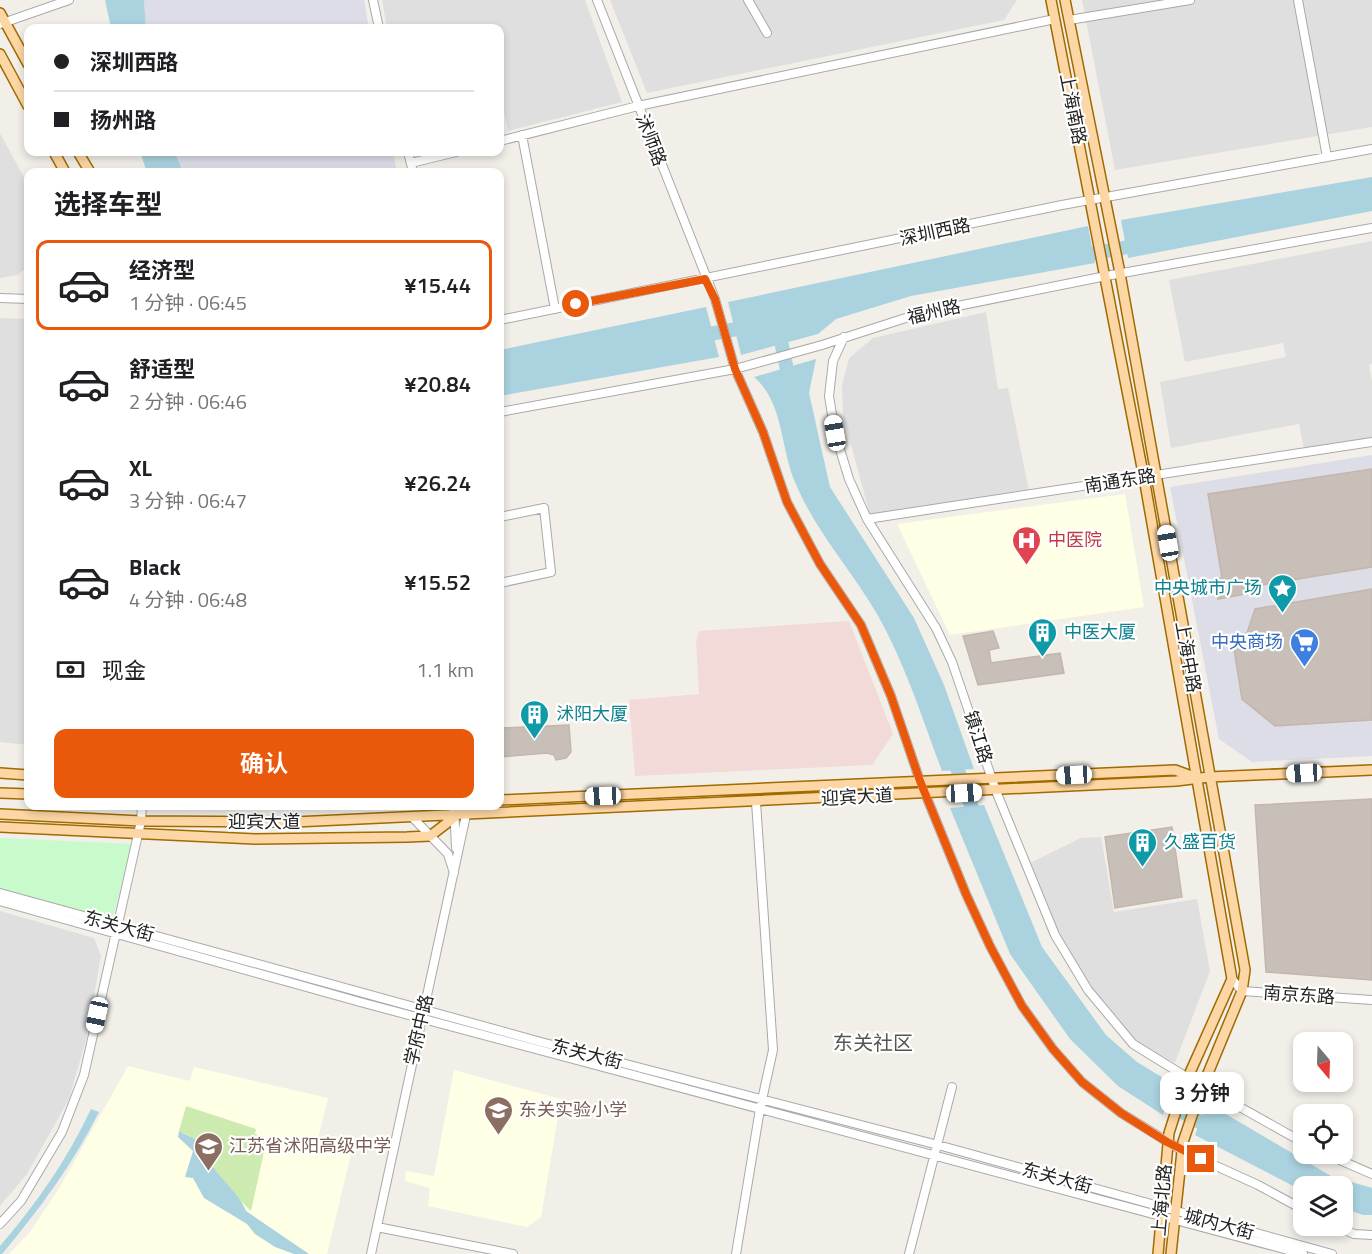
<!DOCTYPE html>
<html lang="zh">
<head>
<meta charset="utf-8">
<style>
	:root { --surface:#fff; --page:#f6f6f6; --text:#202124; --muted:#757577; --line:#e0e0e0; --accent:#ea580c }
	body { margin:0; font-family:"Titillium Web","Noto Sans SC",sans-serif; background:var(--page); color:var(--text); height:100vh; display:flex; flex-direction:column; font-size:22px; white-space:nowrap }
	* { box-sizing:border-box; margin:0 }
	p { font-size:20px; color:var(--muted) }
	.icon { flex:none; width:33px; height:33px; fill:none; stroke:currentColor; stroke-width:2; stroke-linecap:round; stroke-linejoin:round }
	.map { position:relative; flex:1; overflow:hidden }
	.side { position:absolute; left:24px; top:168px; width:480px; height:642px; display:flex; flex-direction:column; background:var(--surface); border-radius:12px; box-shadow:0 3px 9px #0003 }
	.side>* { flex:none }
	.hud { position:absolute; left:24px; top:24px; width:480px; height:132px; border-radius:12px; box-shadow:0 3px 9px #0003; display:grid; align-content:center; height:132px; padding:0 30px; background:var(--surface) }
	.needle { width:39px; rotate:161deg }
	.buttons { position:absolute; left:1293px; top:1032px; display:grid; gap:12px }
	.buttons a { display:grid; place-items:center; width:60px; height:60px; border-radius:12px; background:var(--surface); box-shadow:0 3px 9px #0003; font-size:30px }
	.end { position:absolute; width:27px; height:27px; margin:-14px; border:8px solid #ea580c; background:#fff; box-shadow:0 0 0 3px #fff }
	.from { border-radius:50% }
	.bubble { position:absolute; height:42px; border-radius:12px; background:var(--surface); box-shadow:0 3px 9px #0003; font-size:20px; font-weight:600; line-height:42px; text-align:center }
	.car { position:absolute; width:18px; height:36px; margin:-18px -9px; border-radius:8px; box-shadow:0 0 4px 2px #0007; background:linear-gradient(#fff 24%,#345 0 40%,#fff 0 76%,#345 0 86%,#fff 0) }
	.hud b { display:flex; align-items:center; gap:21px; height:57px; font-size:22px }
	.hud b+b { border-top:2px solid var(--line) }
	.hud i { width:15px; height:15px; background:var(--text) }
	ul { padding:0; list-style:none }
	li { display:flex; align-items:center; gap:18px; height:90px; margin:0 12px 9px; padding:0 18px; border:3px solid transparent; border-radius:12px }
	li div { flex:1 }
	li b { display:block; font-size:22px }
	li em { font-style:normal; font-weight:600 }
	li.on { border-color:var(--accent) }
	li>.icon { width:54px; height:54px; stroke-width:1.5 }
	h2 { padding:0 30px; font-size:27px; line-height:72px }
	.pay { display:flex; align-items:center; gap:15px; height:66px; padding:0 30px; font-size:22px }
	.pay p { margin-inline-start:auto }
	.cta { display:flex; gap:12px; margin-top:auto; padding:12px 30px }
	.cta a { flex:1; height:69px; border-radius:12px; background:var(--accent); color:#fff; font-size:24px; font-weight:600; line-height:69px; text-align:center }
	.map>svg:first-child { display:block }
</style>
</head>
<body>
<div class="map">
<svg width="1372" height="1254" viewBox="0 0 1372 1254">
	<rect width="100%" height="100%" fill="#f2efe9"/>
	<path fill="#e0dfdf" d="M382,0H585L622,102L508,131L500,93V28H485L484,26L475,28H387Z
		M610,0H1017L1004,20L647,93Z
		M1082,0H1372V127L1115,170Z
		M0,133L28,185V267L17,275L0,278Z
		M1372,241V364L1369,365L1372,381V438L1304,449L1299,424L1171,448L1160,382L1286,357L1283,343L1185,362L1169,280Z
		M986,312L998,389L1008,388L1029,491L870,515L843,415L842,385L849,358L873,338Z
		M0,318L28,319V745L0,742Z
		M1101,837L1114,912L1197,899L1210,971L1175,1063L1136,1042L1095,993L1060,934L1028,864L1081,838Z
		M0,911L94,938L101,956L86,1040L69,1099L27,1174L0,1206Z"/>
	<path fill="#f2dad9" d="M849,621L893,734L872,765L635,776L629,700L699,694L696,641L699,631Z"/>
	<path fill="#ffffe5" d="M1125,494L1144,607L950,635L897,524Z
		M128,1066L190,1081L194,1067L328,1098L317,1142L352,1150L327,1254H9L30,1232L60,1187Z
		M454,1070L561,1099L541,1217L527,1227L428,1206L430,1188L405,1181L406,1171L434,1176Z"/>
	<path fill="#cdebb0" d="M186,1106L256,1129L255,1134L267,1138L251,1211C241,1201 230,1191 221,1180C205,1160 207,1142 179,1131Z"/>
	<path fill="#c8facc" d="M0,838L132,844L112,921L0,888Z"/>
	<path fill="#dddde8" d="M144,0H364L369,28H146Z
		M175,152H393L397,172H183Z
		M1372,455V756L1252,762L1219,739L1170,487Z"/>
	<path fill="#aad3df" d="M105,0H144L146,28H111Z
		M140,152H175L183,172H147Z
		M1372,177V211L1128,258L1121,220Z
		M1088,226L1095,263L911,296L836,319L818,334L741,355L728,302Z
		M706,307L719,357L500,396V350Z
		M816,359L809,393L830,487L914,618L944,685L974,769L942,771C922,718 905,663 877,614C851,569 815,531 795,482C780,447 784,403 754,377Z
		M984,805L1042,947L1106,1035L1137,1062L1173,1084L1163,1115L1118,1086L1070,1039L1010,954L950,808Z
		M1207,1103L1331,1176L1372,1188V1215H1363L1343,1208L1342,1186H1304L1303,1191L1195,1135Z
		M91,1109L99,1112C73,1164 39,1210 2,1254H0V1246C36,1204 67,1160 91,1109Z
		M179,1131L208,1146L205,1151C213,1176 237,1188 246,1211L309,1254H294L275,1247L255,1234L247,1224L204,1198L193,1178L185,1177L193,1151L178,1137Z"/>
	<g fill="none" stroke-linecap="round" stroke-linejoin="round">
		<path stroke="#aad3df" stroke-width="14" d="M1076,257L1143,244
			M778,327L790,384
			M694,337L752,326
			M952,755L977,821
			M1152,1094L1215,1131"/>
	</g>
	<path fill="#c7bfb8" stroke="#c4b6ab" stroke-width="1.5" d="M1372,469V567L1255,586L1256,592L1218,599L1215,579L1222,578L1208,494Z
		M1372,589V720L1275,726L1242,699L1232,637L1247,633L1255,609Z
		M993,631L999,648L989,650L991,663L1060,653L1064,673L978,685L963,636Z
		M569,725L571,752L566,758L556,760L554,755L547,753L500,757V728Z
		M1372,799V980L1266,972L1255,805Z
		M1172,827L1182,897L1115,908L1105,837Z"/>
	<g fill="none" stroke-linecap="round" stroke-linejoin="round">
		<defs>
			<path id="minor" d="M373,0L379,28
				M597,0L715,299L735,369L763,432L787,502L820,564L861,625L891,696L920,781L966,894L990,946L1022,1006L1053,1049L1082,1082L1121,1113L1181,1150L1258,1185L1304,1210
				M748,0L767,33
				M1298,0L1327,157
				M1069,20L1190,0
				M0,24L69,0
				M522,135L555,309
				M500,141L638,106L1055,19
				M408,152L413,172
				M411,163L456,152
				M0,298L28,299
				M500,320L1062,205L1372,149
				M844,337L833,361L829,396L835,433L849,479L867,519L936,628L952,662L996,791L1055,935L1088,990L1133,1044L1188,1078L1304,1143
				M500,412L735,369L822,345L918,314L1106,276L1372,228
				M500,517L544,508L551,572L500,583
				M867,519L1372,442
				M454,806L456,848
				M413,818L448,854L454,873
				M0,893L541,1042L938,1145L1332,1254
				M0,901L360,1002L1303,1254
				M1232,979L1242,991L1372,1000
				M1326,1154L1372,1174
				M0,1224L21,1201L62,1132L84,1075L141,821L142,806
				M1336,1226L1354,1234L1372,1235
				M377,1227L513,1254
				M371,1254L468,806
				M736,1254L760,1109L773,1050L756,802
				M909,1254L952,1087"/>
			<path id="major" d="M1051,0L1144,478L1232,979L1184,1086L1169,1133L1158,1254
				M1065,0L1119,268L1245,970L1242,991L1199,1095L1183,1142L1171,1254
				M0,13L28,64
				M0,54L28,106
				M54,152L65,172
				M78,152L90,172
				M0,773L28,775
				M0,793L28,794
				M500,800L1175,770L1194,777
				M0,814L141,821L294,822L1176,781L1209,777L1372,770
				M0,827L255,839L407,837L430,836L455,817"/>
		</defs>
		<use href="#minor" stroke="#a9a9a9" stroke-width="10"/>
		<use href="#major" stroke="#a06b00" stroke-width="12"/>
		<use href="#minor" stroke="#fff" stroke-width="8"/>
		<use href="#major" stroke="#fcd6a4" stroke-width="9"/>
	</g>
	<g fill="none" stroke-linecap="round" stroke-linejoin="round">
		<path stroke="#ea580c" stroke-width="8" d="M576,304L705,279L715,299L735,369L763,432L787,502L820,564L861,625L891,696L920,781L966,894L990,946L1022,1006L1053,1049L1082,1082L1121,1113L1167,1142L1201,1159"/>
	</g>
	<defs>
		<symbol id="hospital-pin" viewBox="-11 -11 22 30"><path d="M0 17L-7.5 6A9.5 9.5 0 1 1 7.5 6Z" fill="#e0444e" stroke="#fff"/><path d="M-5-5h3v3.5h4V-5h3V5h-3V1.5h-4V5h-3Z" fill="#fff"/></symbol>
		<symbol id="sight-pin" viewBox="-11 -11 22 30"><path d="M0 17L-7.5 6A9.5 9.5 0 1 1 7.5 6Z" fill="#0f9aa8" stroke="#fff"/><path d="M0-6L1.8-2.2L6-1.7L2.9 1.2L3.7 5.4L0 3.3L-3.7 5.4L-2.9 1.2L-6-1.7L-1.8-2.2Z" fill="#fff"/></symbol>
		<symbol id="building-pin" viewBox="-11 -11 22 30"><path d="M0 17L-7.5 6A9.5 9.5 0 1 1 7.5 6Z" fill="#0f9aa8" stroke="#fff"/><path d="M-4-6H4V6H1V3H-1V6H-4ZM-2.5-4.3h1.7v1.8h-1.7ZM.8-4.3h1.7v1.8H.8ZM-2.5-1h1.7V.8h-1.7ZM.8-1h1.7V.8H.8Z" fill="#fff"/></symbol>
		<symbol id="supermarket-pin" viewBox="-11 -11 22 30"><path d="M0 17L-7.5 6A9.5 9.5 0 1 1 7.5 6Z" fill="#3f7fe0" stroke="#fff"/><path d="M-6-5.5h2.5l.6 2H6L4.5 2H-2.5L-4.4-4H-6ZM-1.5 3.2a1.3 1.3 0 1 0 .1 0ZM3 3.2a1.3 1.3 0 1 0 .1 0Z" fill="#fff"/></symbol>
		<symbol id="school-pin" viewBox="-11 -11 22 30"><path d="M0 17L-7.5 6A9.5 9.5 0 1 1 7.5 6Z" fill="#8d6e63" stroke="#fff"/><path d="M0-5L7-2L0 1L-7-2ZM-4 1L0 2.5L4 1V4Q0 6-4 4Z" fill="#fff"/></symbol>
	</defs>
	<g fill-rule="evenodd">
		<use href="#hospital-pin" x="1010" y="524" width="33" height="45"/>
		<use href="#sight-pin" x="1266" y="572" width="33" height="45"/>
		<use href="#building-pin" x="1026" y="616" width="33" height="45"/>
		<use href="#supermarket-pin" x="1288" y="626" width="33" height="45"/>
		<use href="#building-pin" x="518" y="698" width="33" height="45"/>
		<use href="#building-pin" x="1126" y="826" width="33" height="45"/>
		<use href="#school-pin" x="482" y="1094" width="33" height="45"/>
		<use href="#school-pin" x="192" y="1130" width="33" height="45"/>
	</g>
	<g text-anchor="middle" stroke-width="4.5" stroke-linejoin="round" paint-order="stroke">
		<g font-size="18" fill="#222" stroke="#fff">
			<text transform="translate(1073 109) rotate(79)" y="6">上海南路</text>
			<text transform="translate(651 140) rotate(69)" y="6">沭师路</text>
			<text transform="translate(935 232) rotate(-12)" y="6">深圳西路</text>
			<text transform="translate(934 312) rotate(-13)" y="6">福州路</text>
			<text transform="translate(1120 481) rotate(-9)" y="6">南通东路</text>
			<text transform="translate(1188 657) rotate(80)" y="6">上海中路</text>
			<text transform="translate(978 737) rotate(72)" y="6">镇江路</text>
			<text transform="translate(857 797) rotate(-3)" y="6">迎宾大道</text>
			<text x="264" y="828">迎宾大道</text>
			<text transform="translate(119 926) rotate(15)" y="6">东关大街</text>
			<text transform="translate(1299 995) rotate(4)" y="6">南京东路</text>
			<text transform="translate(419 1030) rotate(-77)" y="6">学府中路</text>
			<text transform="translate(587 1054) rotate(14)" y="6">东关大街</text>
			<text transform="translate(1057 1178) rotate(15)" y="6">东关大街</text>
			<text transform="translate(1162 1200) rotate(-85)" y="6">上海北路</text>
			<text transform="translate(1219 1224) rotate(15)" y="6">城内大街</text>
		</g>
		<g font-size="18" fill="#be3a42" stroke="#fff" text-anchor="start">
			<text x="1048" y="546">中医院</text>
		</g>
		<g font-size="18" fill="#0d838f" stroke="#fff" text-anchor="start">
			<text x="1262" y="594" text-anchor="end">中央城市广场</text>
			<text x="1064" y="638">中医大厦</text>
			<text x="556" y="720">沭阳大厦</text>
			<text x="1164" y="848">久盛百货</text>
		</g>
		<g font-size="18" fill="#366cbe" stroke="#fff" text-anchor="end">
			<text x="1283" y="648">中央商场</text>
		</g>
		<g font-size="18" fill="#785e54" stroke="#fff" text-anchor="start">
			<text x="519" y="1116">东关实验小学</text>
			<text x="229" y="1152">江苏省沭阳高级中学</text>
		</g>
		<g font-size="20" fill="#555" stroke="#fff">
			<text x="873" y="1050">东关社区</text>
		</g>
	</g>
</svg>
<div class="buttons">
<a><svg class="needle" viewBox="-14 -14 28 28"><path d="M0-13l5 13h-10z" fill="#e53935"/><path d="M0 13l5-13h-10z" fill="#757577"/></svg></a>
<a><svg class="icon" aria-label="locate" viewBox="0 0 24 24"><circle cx="12" cy="12" r="6"/><path d="M12 2v4M12 18v4M2 12h4M18 12h4"/></svg></a>
<a><svg class="icon" aria-label="layers" viewBox="0 0 24 24"><path d="M12 4l9 5-9 5-9-5zM3 14l9 5 9-5"/></svg></a>
</div>
<i class="end from" style="left:576px;top:304px"></i>
<i class="end" style="left:1201px;top:1159px"></i>
<div class="bubble" style="left:1160px;top:1072px;width:84px">3 分钟</div>
<i class="car" style="left:835px;top:433px;rotate:350deg"></i>
<i class="car" style="left:1168px;top:543px;rotate:350deg"></i>
<i class="car" style="left:1304px;top:773px;rotate:267deg"></i>
<i class="car" style="left:1074px;top:775px;rotate:267deg"></i>
<i class="car" style="left:964px;top:793px;rotate:87deg"></i>
<i class="car" style="left:603px;top:796px;rotate:268deg"></i>
<i class="car" style="left:97px;top:1015px;rotate:192deg"></i>
<div class="hud">
<b><i class="from"></i>深圳西路</b>
<b><i></i>扬州路</b>
</div>
<section class="side">
<h2>选择车型</h2>
<ul>
<li class="on"><svg class="icon" aria-label="car" viewBox="0 0 24 24"><path d="M5 17H2v-5l4-1 3-4h7l3 4 3 1v5h-3M9 17h6M6 11h13"/><circle cx="7" cy="17" r="2"/><circle cx="17" cy="17" r="2"/></svg><div><b>经济型</b><p>1 分钟 · 06:45</p></div><em>¥15.44</em></li>
<li><svg class="icon" aria-label="car" viewBox="0 0 24 24"><path d="M5 17H2v-5l4-1 3-4h7l3 4 3 1v5h-3M9 17h6M6 11h13"/><circle cx="7" cy="17" r="2"/><circle cx="17" cy="17" r="2"/></svg><div><b>舒适型</b><p>2 分钟 · 06:46</p></div><em>¥20.84</em></li>
<li><svg class="icon" aria-label="car" viewBox="0 0 24 24"><path d="M5 17H2v-5l4-1 3-4h7l3 4 3 1v5h-3M9 17h6M6 11h13"/><circle cx="7" cy="17" r="2"/><circle cx="17" cy="17" r="2"/></svg><div><b>XL</b><p>3 分钟 · 06:47</p></div><em>¥26.24</em></li>
<li><svg class="icon" aria-label="car" viewBox="0 0 24 24"><path d="M5 17H2v-5l4-1 3-4h7l3 4 3 1v5h-3M9 17h6M6 11h13"/><circle cx="7" cy="17" r="2"/><circle cx="17" cy="17" r="2"/></svg><div><b>Black</b><p>4 分钟 · 06:48</p></div><em>¥15.52</em></li>
</ul>
<div class="pay"><svg class="icon" aria-label="cash" viewBox="0 0 24 24"><path d="M3 7h18v10H3z"/><circle cx="12" cy="12" r="2"/></svg>现金<p>1.1 km</p></div>
<div class="cta"><a>确认</a></div>
</section>
</div>
</body>
</html>
